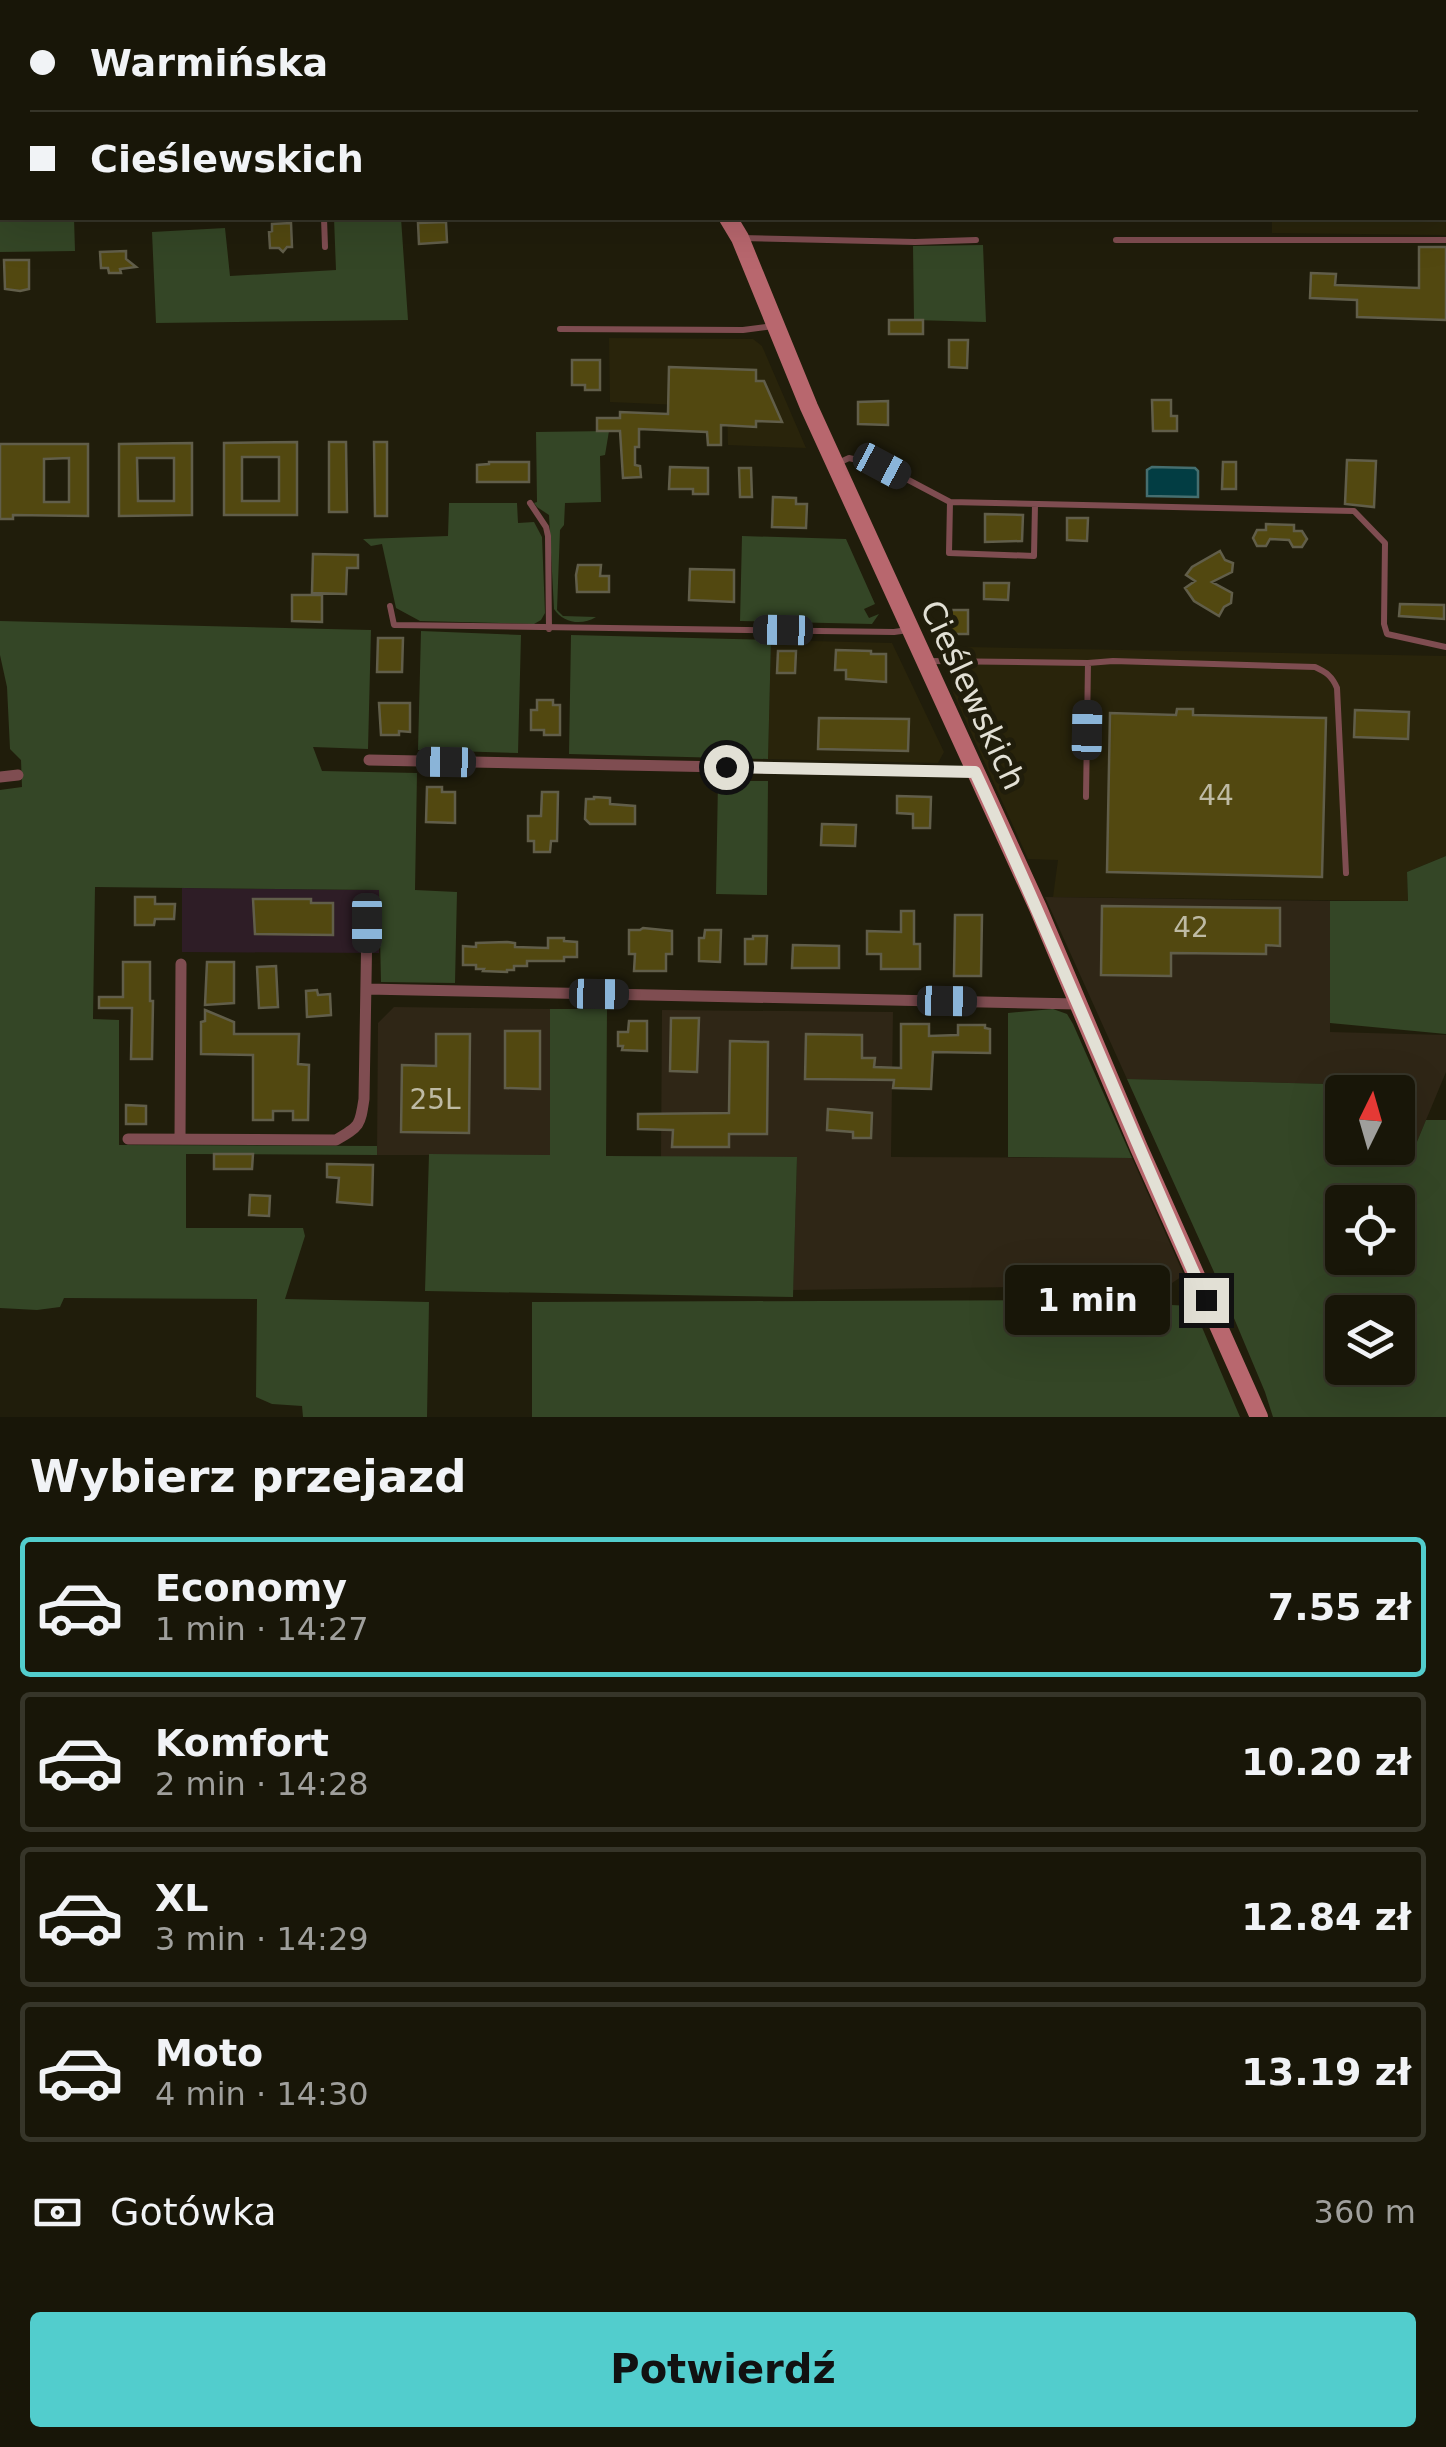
<!DOCTYPE html>
<html lang="pl">
<head>
<meta charset="utf-8">
<style>
	:root { --surface:#181608; --page:#252316; --text:#f1f3f6; --muted:#9f9f9c; --line:#363529; --accent:#52cdcd }
	body { margin:0; font-family:"DejaVu Sans",sans-serif; background:var(--page); color:var(--text); height:100vh; display:flex; flex-direction:column; font-size:38px; white-space:nowrap }
	* { box-sizing:border-box; margin:0 }
	p { font-size:32px; color:var(--muted) }
	.icon { flex:none; width:55px; height:55px; fill:none; stroke:currentColor; stroke-width:2; stroke-linecap:round; stroke-linejoin:round }
	.map { position:relative; height:1417px; overflow:hidden }
	.panel { display:flex; flex-direction:column; background:var(--surface); flex:1 }
	.panel>* { flex:none }
	.banner { position:absolute; left:0px; top:0px; width:1448px; height:220px; box-shadow:0 10px 40px #0002,0 0 0 2px var(--line); display:grid; align-content:center; height:220px; padding:0 30px; background:var(--surface) }
	.needle { width:65px; rotate:5deg }
	.controls { position:absolute; left:1325px; top:1075px; display:grid; gap:20px }
	.controls a { display:grid; place-items:center; width:90px; height:90px; border-radius:10px; background:var(--surface); box-shadow:0 10px 40px #0002,0 0 0 2px var(--line); font-size:50px }
	.end { position:absolute; width:45px; height:45px; margin:-22px; border:12px solid #e2e0d5; background:#111; box-shadow:0 0 0 5px #111 }
	.from { border-radius:50% }
	.bubble { position:absolute; height:70px; border-radius:10px; background:var(--surface); box-shadow:0 10px 40px #0002,0 0 0 2px var(--line); font-size:32px; font-weight:800; line-height:70px; text-align:center }
	.car { position:absolute; width:30px; height:60px; margin:-30px -15px; border-radius:12px; box-shadow:0 0 8px 2px #0007; background:linear-gradient(#222 24%,#8ab4d8 0 40%,#222 0 76%,#8ab4d8 0 86%,#222 0) }
	.banner b { display:flex; align-items:center; gap:35px; height:95px; font-size:38px }
	.banner b+b { border-top:2px solid var(--line) }
	.banner i { width:25px; height:25px; background:var(--text) }
	ul { padding:0; list-style:none }
	li { display:flex; align-items:center; gap:30px; height:140px; margin:0 20px 15px; padding:0 10px; border:5px solid var(--line); border-radius:10px }
	li div { flex:1 }
	li b { display:block; font-size:38px }
	li em { font-style:normal; font-weight:800 }
	li.on { border-color:var(--accent) }
	li>.icon { width:90px; height:90px; stroke-width:1.5 }
	h2 { padding:0 30px; font-size:45px; line-height:120px }
	.pay { display:flex; align-items:center; gap:25px; height:110px; padding:0 30px; font-size:38px }
	.pay p { margin-inline-start:auto }
	.button { display:flex; gap:20px; margin-top:auto; padding:20px 30px }
	.button a { flex:1; height:115px; border-radius:10px; background:var(--accent); color:#111; font-size:40px; font-weight:800; line-height:115px; text-align:center }
	.map>svg:first-child { display:block }
</style>
</head>
<body>
<div class="map">
<svg width="1446" height="1417" viewBox="0 0 1446 1417">
	<rect width="100%" height="100%" fill="#201d0b"/>
	<path fill="#29240b" d="M1445,162L1446,235L1272,233V218H1445Z
		M609,338L753,339L762,346L806,448L728,445L727,407L610,402Z
		M771,640L892,643L944,752L938,763L768,759Z
		M967,647L1446,656V856L1407,872L1408,901L1053,897L1058,860L1028,859L952,690L954,680L967,670Z"/>
	<path fill="#2f2616" fill-rule="evenodd" d="M982,0H1446V78L1445,2H982Z
		M1045,897L1330,901V1032L1446,1035V1072L1409,1161H1330L1328,1084L1127,1079ZM1342,1092H1398V1148H1342Z
		M394,1007L550,1009V1155H377L378,1023Z
		M662,1010L893,1012L891,1157L1132,1158L1184,1275L1169,1285L793,1290L797,1158H661Z"/>
	<path fill="#2e1d26" d="M182,888L380,890L379,953L182,952Z"/>
	<path fill="#344626" fill-rule="evenodd" d="M0,0H354L352,2H2V53H0Z
		M0,202H2V218H74L75,251L0,252Z
		M334,218H401L408,320L156,323L152,232L225,228L230,276L336,270Z
		M983,245L986,322L914,320L913,246Z
		M609,431L605,455L600,456L601,502L565,503L564,525L560,530L557,610L563,616L596,617C582,626 563,623 554,609L549,515L537,507L534,503L537,502L536,432Z
		M449,503H517L518,523L534,522L542,537L545,613L541,620L534,624L420,621L396,608L382,544L371,546L363,539L448,536Z
		M742,536L846,539L875,604L864,609L869,618L879,614L872,624L740,621Z
		M0,621L371,630L368,749L313,747L322,771L417,773L415,890L457,892L455,983L381,982L379,890L95,887L93,1019L119,1020V1145L377,1146V1155L186,1154V1228H303L305,1236L285,1299L429,1302L427,1417H303L302,1406L272,1404L256,1397L257,1299L64,1298L60,1307L37,1310L0,1308V790L22,787L21,760L10,749L7,687L0,655Z
		M421,631L521,635L518,753L418,750Z
		M571,635L771,640L768,759L569,754Z
		M718,781H768L767,895L716,894Z
		M1446,856V1034L1330,1023V901H1408L1407,872Z
		M550,1009H607L606,1156L797,1157L793,1297L425,1291L429,1154L550,1155Z
		M1053,1009L1067,1014L1073,1024L1132,1158L1008,1157V1013Z
		M1127,1079L1328,1084L1331,1161H1409L1426,1120H1446V1417H1273L1265,1392L1223,1292ZM1342,1202H1398V1258H1342ZM1342,1312H1398V1368H1342Z
		M1061,1300L1193,1306L1240,1417H532V1302Z"/>
	<path fill="#023d43" stroke="#456e6f" stroke-width="2.5" d="M1152,467L1195,468L1198,471V497L1147,496V470Z"/>
	<path fill="#524810" stroke="#615e4a" stroke-width="2.5" fill-rule="evenodd" d="M446,222L447,242L419,244L418,223Z
		M291,223L292,247H287L283,252L279,248H270L269,232L272,231V224Z
		M1419,247H1446V320L1357,317V300L1310,298L1311,273L1336,274L1335,285L1419,288Z
		M126,251V259L136,267L120,269L121,273H109L108,268H101L100,252Z
		M4,260H29V289L20,291L5,289Z
		M889,320H923V334H889Z
		M949,340H968L967,368L949,367Z
		M572,360H600V390H585V385H572Z
		M669,367L756,370V381H764L782,422L756,421V427L721,425V445H708L707,432L639,429V447H635V465L640,466L641,477L623,478L620,431H597V418H620V412L668,414Z
		M1152,400H1171V416H1177V431H1153Z
		M888,401V425L858,424V402Z
		M297,442V515H224V443ZM242,457H279V501H242Z
		M329,442H346L347,512H329Z
		M374,442H387V516H375Z
		M192,443V515L119,516V444ZM137,458H174V501H138Z
		M0,444H88V516L13,515V519H0ZM69,458V502H44V459Z
		M1347,460L1376,461L1374,507L1345,504Z
		M489,462H529V482H477V465L489,464Z
		M1223,462H1236V489H1222Z
		M670,467L708,468V494H693V489H669Z
		M739,468H751L752,497H740Z
		M773,497L796,498V504H807L806,528L772,527Z
		M985,514L1023,515L1022,541L985,542Z
		M1067,518H1088L1087,541L1067,540Z
		M1266,524L1294,525V531H1302L1307,539L1302,547H1293L1289,540L1270,539L1266,546H1257L1253,538L1257,530H1266Z
		M1220,551L1225,560L1233,563L1232,572L1212,582L1232,593L1231,603L1224,607L1219,616L1194,601L1185,588L1195,581L1186,575L1192,567Z
		M313,554L358,555V568H347L346,594L312,593Z
		M578,565H601L600,576H609V592H577L576,575Z
		M690,569L734,570V602L689,600Z
		M984,583H1009L1008,600L984,599Z
		M292,595H322V622L292,621Z
		M1400,604L1444,605V619L1399,616Z
		M946,610H968V634H945Z
		M378,638H403L402,672H377Z
		M836,650L871,651V654H886V682L846,679V670H835Z
		M778,651H796L795,673H777Z
		M537,700H553V705H560V735H544V730H531V710H537Z
		M379,703H410V732L399,731V735H381Z
		M1177,709H1193V715L1326,718L1322,877L1107,872L1110,713L1176,715Z
		M1355,710L1409,712L1408,739L1354,737Z
		M819,718L909,719L908,751L818,749Z
		M427,787H442V792H455V823L426,822Z
		M542,792H558L557,841H551L550,852H534V841H528V816H541Z
		M897,796L931,797L930,828H913V814L897,813Z
		M594,797L610,798V804L635,806V824H590L585,819L586,799H594Z
		M822,824L856,825L855,846L821,845Z
		M135,897H155V904H175L174,919H155L154,925H135Z
		M253,899H311V903H333V935L255,934Z
		M1102,906L1280,908V946L1266,945V954L1171,953V976L1101,975Z
		M901,911H914V944H920V969H881V954H867V931L901,932Z
		M955,915H982L981,976H954Z
		M643,928L672,931V954H666V971H634L635,954H629V930H640Z
		M705,930H721L720,962L699,961V938H704Z
		M753,936H767L766,964H745V939H753Z
		M548,938H564V941L577,942V957H564V961H527V966H514V970H507V972L483,971L484,969H476V965H463V946L476,947V943L507,942L515,943V947L548,948Z
		M793,945L839,946V968H792Z
		M123,962H150V1001H153L152,1059H131L132,1008H99V997H123Z
		M207,962H234V1003L205,1005Z
		M276,966L278,1007L259,1008L257,967Z
		M317,990L318,995L330,994L331,1015L307,1017L306,991Z
		M205,1010L234,1022V1034H299L298,1064L309,1065L308,1120H293V1111H273V1120H253V1055L201,1054V1022L205,1021Z
		M671,1018H699L697,1072L670,1071Z
		M629,1021H647V1051L622,1050L623,1046H618V1032H628Z
		M901,1024H929V1036L958,1035V1025H985V1028L990,1029V1053L933,1052L931,1089L893,1088L894,1080L805,1079L806,1034L862,1035V1058H875L874,1067L901,1068Z
		M505,1031H540V1089L505,1088Z
		M436,1034H470L469,1133L401,1132L402,1065L436,1066Z
		M730,1041L768,1042L767,1134H729V1147H672L673,1130L638,1129V1114L729,1113Z
		M126,1105L146,1106V1124H126Z
		M828,1109L872,1113L871,1138H853V1132L827,1130Z
		M214,1154H253L252,1169H214Z
		M327,1164L373,1165L372,1205L337,1202L339,1178L327,1177Z
		M250,1195L270,1196L269,1216L249,1215Z"/>
	<g fill="none" stroke-linecap="round" stroke-linejoin="round">
		<path stroke="#7f4d51" stroke-width="6" d="M324,218L325,247
			M741,238L915,242L976,240
			M1116,240H1446
			M560,329L743,330L774,326
			M836,464L849,458L882,466L950,502L1354,511L1385,543L1384,624L1387,634L1446,647
			M950,502L949,553L1034,556L1035,504
			M530,503L546,527L548,536L549,629
			M390,606L394,625L894,632L908,630
			M929,661L1088,663L1113,661L1315,667C1326,672 1332,676 1337,688L1346,873
			M1086,797L1088,663"/>
		<path stroke="#7f4d51" stroke-width="11" d="M582,0V2
			M591,2L598,0
			M369,760L975,772
			M0,777L18,775
			M367,989L1078,1004
			M128,1139L336,1140C360,1126 360,1126 364,1099L367,923
			M180,1139L181,964"/>
		<path stroke="#b8676e" stroke-width="18" d="M412,2L448,0L458,2
			M0,65H2
			M728,218L740,238L809,407L1038,908L1139,1148L1259,1417"/>
	</g>
	<g fill="none" stroke-linecap="round" stroke-linejoin="round">
		<path stroke="#e2e0d5" stroke-width="12" d="M726,767L975,772C1056,946 1127,1124 1206,1300"/>
	</g>
	<g text-anchor="middle" stroke-width="10" stroke-linejoin="round" paint-order="stroke">
		<g font-size="28" fill="#bebaa4">
			<text x="1216" y="805">44</text>
			<text x="1191" y="937">42</text>
			<text x="435" y="1109">25L</text>
		</g>
		<g font-size="32" fill="#e2e0d5" stroke="#201d0b">
			<text transform="translate(973 695) rotate(65)" y="11">Cieślewskich</text>
		</g>
	</g>
</svg>
<div class="controls">
<a><svg class="needle" viewBox="-14 -14 28 28"><path d="M0-13l5 13h-10z" fill="#e53935"/><path d="M0 13l5-13h-10z" fill="#9f9f9c"/></svg></a>
<a><svg class="icon" aria-label="locate" viewBox="0 0 24 24"><circle cx="12" cy="12" r="6"/><path d="M12 2v4M12 18v4M2 12h4M18 12h4"/></svg></a>
<a><svg class="icon" aria-label="layers" viewBox="0 0 24 24"><path d="M12 4l9 5-9 5-9-5zM3 14l9 5 9-5"/></svg></a>
</div>
<i class="end from" style="left:726px;top:767px"></i>
<i class="end" style="left:1206px;top:1300px"></i>
<div class="bubble" style="left:1005px;top:1265px;width:165px">1 min</div>
<i class="car" style="left:882px;top:466px;rotate:118deg"></i>
<i class="car" style="left:783px;top:630px;rotate:271deg"></i>
<i class="car" style="left:1087px;top:730px;rotate:1deg"></i>
<i class="car" style="left:446px;top:762px;rotate:271deg"></i>
<i class="car" style="left:367px;top:923px;rotate:180deg"></i>
<i class="car" style="left:599px;top:994px;rotate:91deg"></i>
<i class="car" style="left:947px;top:1001px;rotate:91deg"></i>
<div class="banner">
<b><i class="from"></i>Warmińska</b>
<b><i></i>Cieślewskich</b>
</div>
</div>
<section class="panel">
<h2>Wybierz przejazd</h2>
<ul>
<li class="on"><svg class="icon" aria-label="car" viewBox="0 0 24 24"><path d="M5 17H2v-5l4-1 3-4h7l3 4 3 1v5h-3M9 17h6M6 11h13"/><circle cx="7" cy="17" r="2"/><circle cx="17" cy="17" r="2"/></svg><div><b>Economy</b><p>1 min · 14:27</p></div><em>7.55 zł</em></li>
<li><svg class="icon" aria-label="car" viewBox="0 0 24 24"><path d="M5 17H2v-5l4-1 3-4h7l3 4 3 1v5h-3M9 17h6M6 11h13"/><circle cx="7" cy="17" r="2"/><circle cx="17" cy="17" r="2"/></svg><div><b>Komfort</b><p>2 min · 14:28</p></div><em>10.20 zł</em></li>
<li><svg class="icon" aria-label="car" viewBox="0 0 24 24"><path d="M5 17H2v-5l4-1 3-4h7l3 4 3 1v5h-3M9 17h6M6 11h13"/><circle cx="7" cy="17" r="2"/><circle cx="17" cy="17" r="2"/></svg><div><b>XL</b><p>3 min · 14:29</p></div><em>12.84 zł</em></li>
<li><svg class="icon" aria-label="car" viewBox="0 0 24 24"><path d="M5 17H2v-5l4-1 3-4h7l3 4 3 1v5h-3M9 17h6M6 11h13"/><circle cx="7" cy="17" r="2"/><circle cx="17" cy="17" r="2"/></svg><div><b>Moto</b><p>4 min · 14:30</p></div><em>13.19 zł</em></li>
</ul>
<div class="pay"><svg class="icon" aria-label="cash" viewBox="0 0 24 24"><path d="M3 7h18v10H3z"/><circle cx="12" cy="12" r="2"/></svg>Gotówka<p>360 m</p></div>
<div class="button"><a>Potwierdź</a></div>
</section>
</body>
</html>
